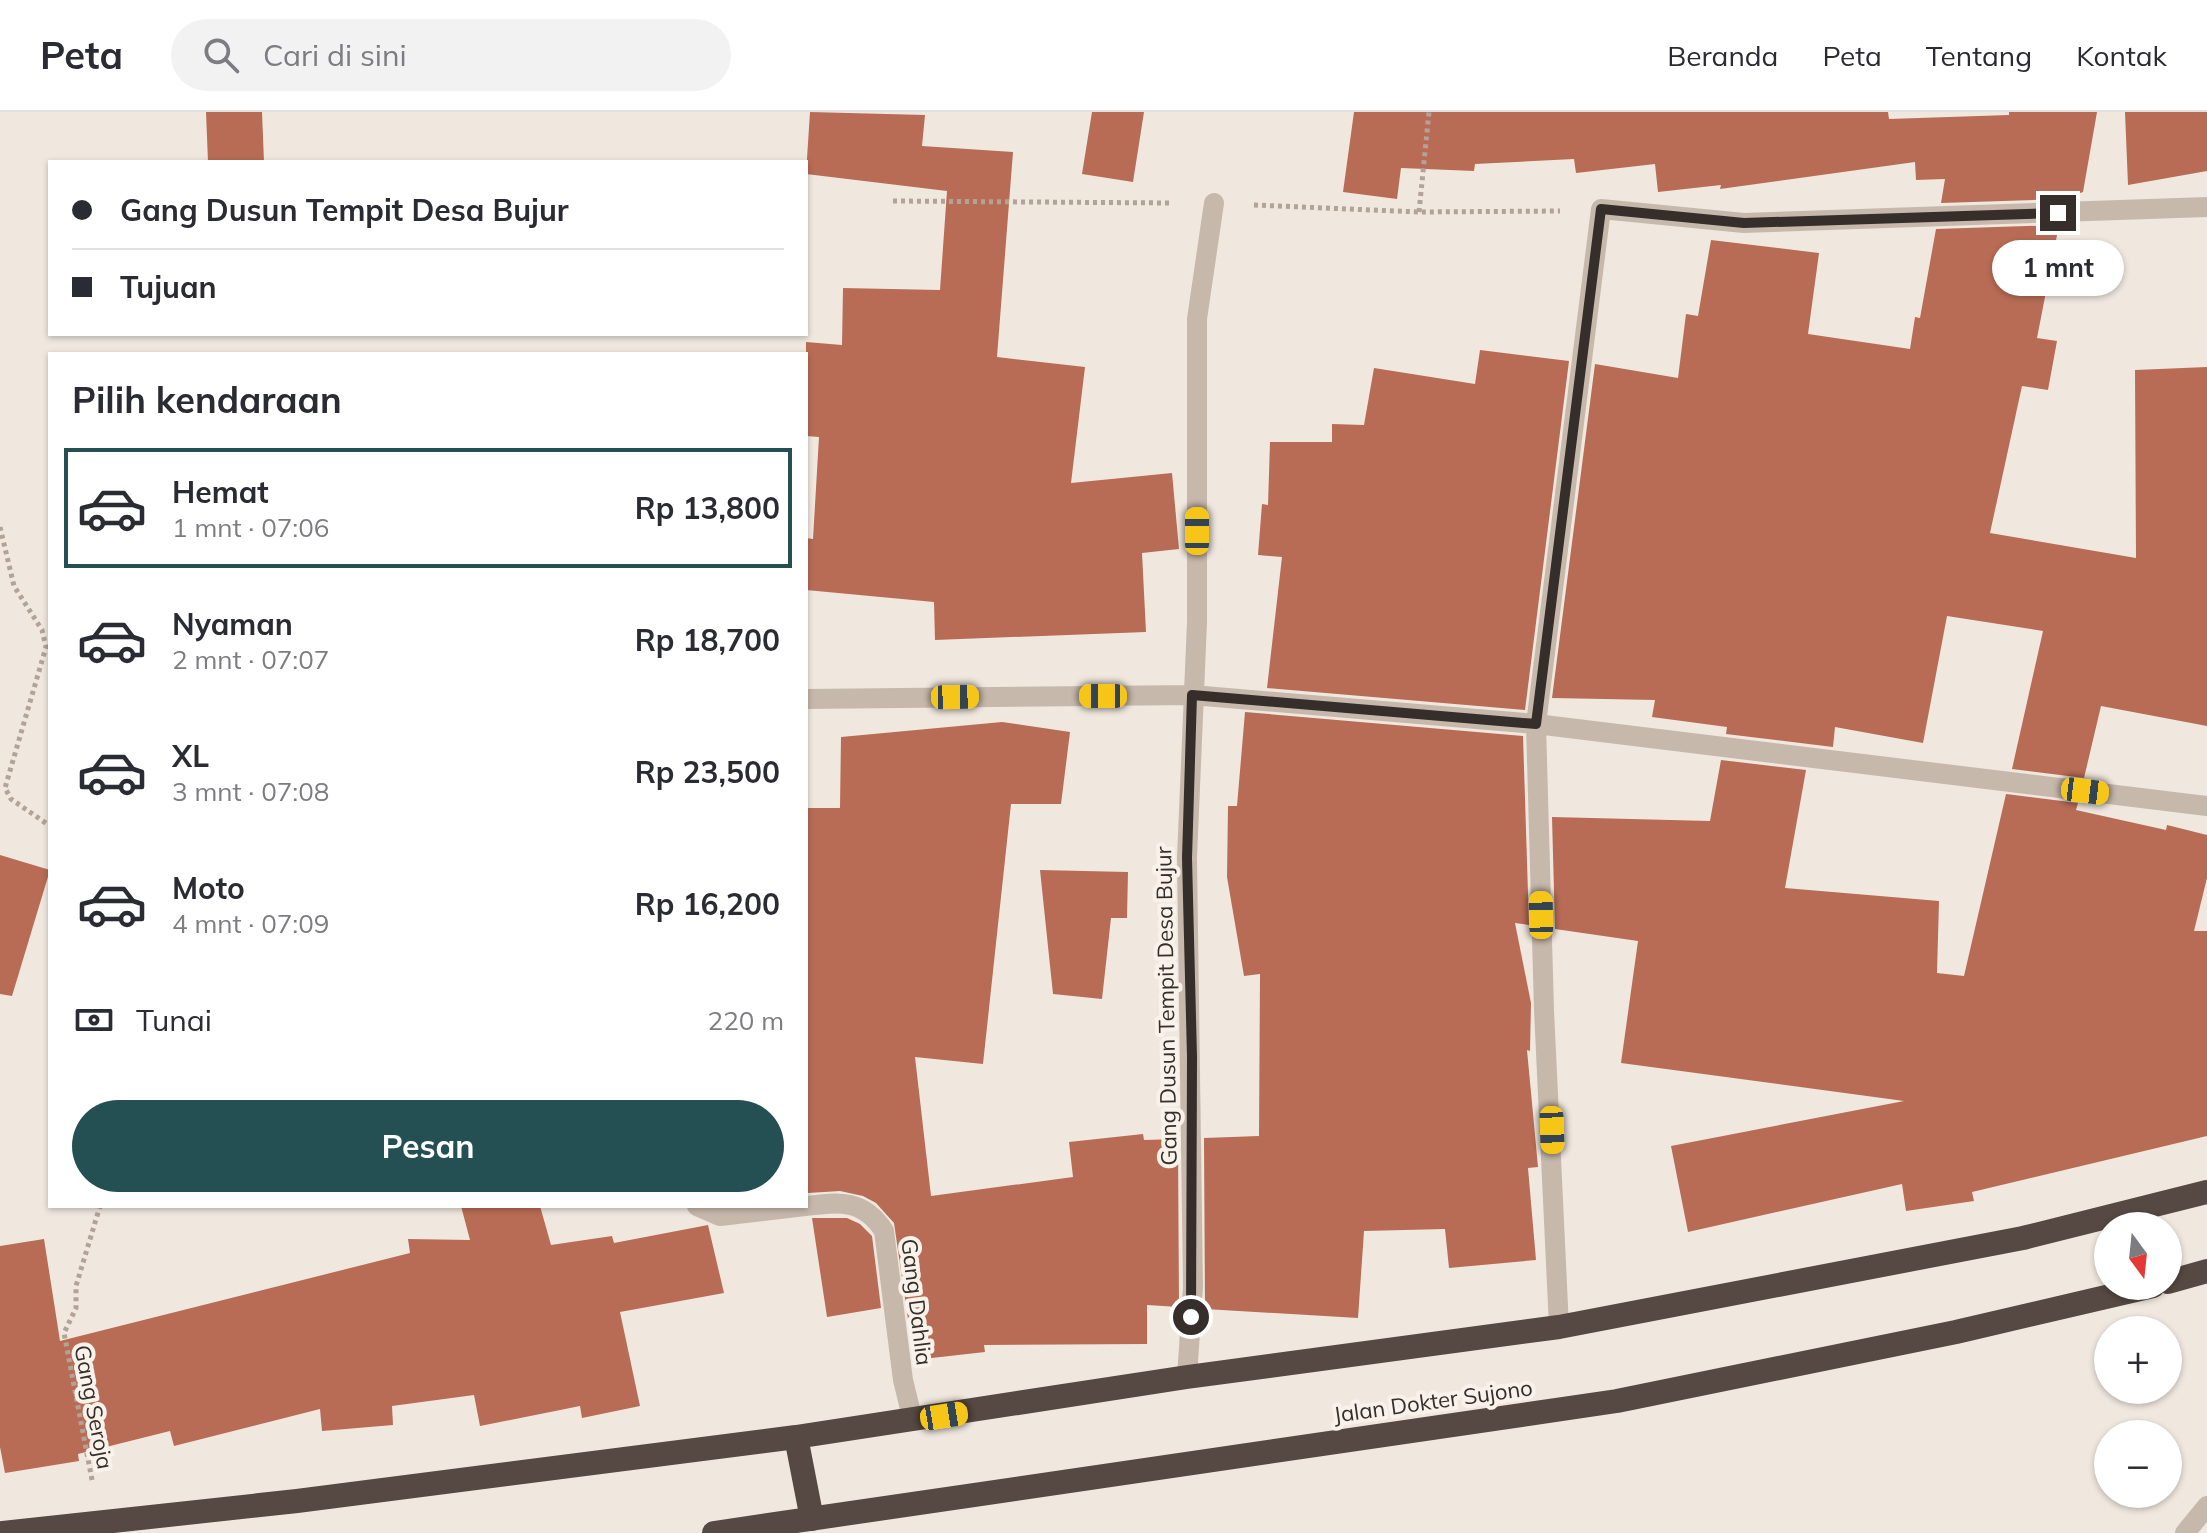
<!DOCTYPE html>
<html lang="id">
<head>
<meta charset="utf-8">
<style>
	:root { --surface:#fff; --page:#f2f2f3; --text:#2b2b33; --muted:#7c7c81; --line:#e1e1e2; --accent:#245053 }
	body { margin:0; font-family:Mulish,sans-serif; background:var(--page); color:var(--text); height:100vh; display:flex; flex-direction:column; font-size:30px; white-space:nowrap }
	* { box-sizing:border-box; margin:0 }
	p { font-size:26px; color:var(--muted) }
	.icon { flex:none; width:44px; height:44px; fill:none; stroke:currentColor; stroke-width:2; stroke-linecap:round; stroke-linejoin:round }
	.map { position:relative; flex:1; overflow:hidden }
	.panel { position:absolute; left:48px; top:240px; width:760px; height:856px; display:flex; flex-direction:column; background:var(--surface); border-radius:0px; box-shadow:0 2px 6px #0004 }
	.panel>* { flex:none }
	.guide { position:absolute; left:48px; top:48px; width:760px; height:176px; border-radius:0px; box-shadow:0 2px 6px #0004; display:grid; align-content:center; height:176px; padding:0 24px; background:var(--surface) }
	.needle { width:52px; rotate:165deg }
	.tools { position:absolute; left:2094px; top:1100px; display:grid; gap:16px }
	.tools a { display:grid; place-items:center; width:88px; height:88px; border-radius:50%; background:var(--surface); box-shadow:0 2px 6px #0004; font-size:40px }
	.end { position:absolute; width:36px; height:36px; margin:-18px; border:10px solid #362e2a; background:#fff; box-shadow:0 0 0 4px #fff }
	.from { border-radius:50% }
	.bubble { position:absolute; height:56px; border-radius:28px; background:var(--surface); box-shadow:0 2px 6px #0004; font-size:26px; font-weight:700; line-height:56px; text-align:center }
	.car { position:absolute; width:24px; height:48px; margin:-24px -12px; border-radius:10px; box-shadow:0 0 6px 2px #0007; background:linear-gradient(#f5c518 24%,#345 0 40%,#f5c518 0 76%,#345 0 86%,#f5c518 0) }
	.guide b { display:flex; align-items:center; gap:28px; height:76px; font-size:30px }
	.guide b+b { border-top:2px solid var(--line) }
	.guide i { width:20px; height:20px; background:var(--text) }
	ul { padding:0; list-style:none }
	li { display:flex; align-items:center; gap:24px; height:120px; margin:0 16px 12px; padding:0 8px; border:4px solid transparent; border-radius:0px }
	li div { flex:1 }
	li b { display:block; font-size:30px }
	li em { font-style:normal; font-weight:700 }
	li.active { border-color:var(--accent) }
	li>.icon { width:72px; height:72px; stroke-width:1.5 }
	h2 { padding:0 24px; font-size:36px; line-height:96px }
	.pay { display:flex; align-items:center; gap:20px; height:88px; padding:0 24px; font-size:30px }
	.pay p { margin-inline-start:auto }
	.button { display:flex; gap:16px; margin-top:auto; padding:16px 24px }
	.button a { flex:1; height:92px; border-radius:48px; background:var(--accent); color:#fff; font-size:32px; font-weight:700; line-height:92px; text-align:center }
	header { display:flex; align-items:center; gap:48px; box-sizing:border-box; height:112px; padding:0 40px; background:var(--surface); border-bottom:2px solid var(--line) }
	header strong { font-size:38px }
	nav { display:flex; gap:44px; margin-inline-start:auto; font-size:28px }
	.search { width:560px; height:72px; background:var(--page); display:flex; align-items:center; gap:20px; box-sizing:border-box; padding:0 28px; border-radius:44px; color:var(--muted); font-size:30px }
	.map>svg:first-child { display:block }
</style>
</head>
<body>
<header>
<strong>Peta</strong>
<div class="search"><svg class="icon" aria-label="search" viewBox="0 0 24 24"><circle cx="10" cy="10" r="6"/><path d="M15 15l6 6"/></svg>Cari di sini</div>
<nav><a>Beranda</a><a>Peta</a><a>Tentang</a><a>Kontak</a></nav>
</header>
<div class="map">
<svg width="2207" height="1421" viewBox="0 0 2207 1421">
	<rect width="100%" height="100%" fill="#f0e8df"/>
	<path fill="#b86c55" d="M206,0H262L264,50H208Z
		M810,0L925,3L922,34L1013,40L997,245L1085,255L1071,371L1172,361L1179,437L1142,441L1146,520L935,528L934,490L806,478V426L813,427L819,325L806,324V230L842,233L843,176L940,178L947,79L806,62Z
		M1092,0H1144L1133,70L1082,62Z
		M1354,0H1888L1889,7L2009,3V0H2097L2083,80L2063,87L1941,91L1945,67L1916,68L1915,50L1720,77L1721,73L1658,80L1655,52L1576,61L1574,47L1475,52L1474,59L1401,56L1397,87L1343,80Z
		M2125,0H2207V59L2128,73Z
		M2059,113L2037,226L2057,229L2048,278L2022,274L1990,421L2136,446L2135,258L2207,255V614L2101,594L2084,666L2012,657L2043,519L1947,504L1923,631L1835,615L1833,635L1726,622L1727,615L1652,605L1655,588L1552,586L1595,252L1678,266L1686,202L1698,204L1711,128L1819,141L1808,222L1910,237L1915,205L1920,206L1936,117Z
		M1480,238L1569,249L1525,598L1267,576L1282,445L1258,443L1262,392L1268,393L1270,330H1332V312L1364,313L1374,256L1475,272Z
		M1245,600L1523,624L1529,813L1515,811L1531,891L1530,939L1527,938L1538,1055L1528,1056L1536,1148L1449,1156L1445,1117L1364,1119L1358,1206L1205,1197L1204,1026L1259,1024L1260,862L1244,864L1227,765L1228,694H1237Z
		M1002,610L1070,620L1061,692H1011L983,952L915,945L931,1084L1073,1065L1069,1030L1143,1022L1144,1028L1178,1027L1179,1195L1147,1193V1232L984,1233L985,1240L914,1248L894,1111L876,1091L863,1084L840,1079L808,1081L806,696H840L841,625Z
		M1721,648L1806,658L1785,776L1939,789L1937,861L1964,864L2006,682L2078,691L2076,698L2166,718L2167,713L2207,723V766L2194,819H2207V1024L1972,1080L1974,1089L1906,1099L1902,1072L1688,1120L1671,1034L1904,989L1621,951L1638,829L1555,817L1552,705L1710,709Z
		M0,743L50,758L12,884L0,882Z
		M1040,758L1128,760L1127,806H1111L1102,887L1053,882Z
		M461,1094H540L551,1133L612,1124L614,1131L708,1113L724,1181L620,1200L640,1294L582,1306L580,1294L480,1314L474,1283L392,1294L393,1313L322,1319L320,1297L174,1334L170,1319L78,1342L79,1349L5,1361L0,1335V1134L44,1127L60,1229L410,1141L408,1127L470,1128Z
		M812,1106H847L860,1112L872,1124L881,1196L827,1205Z"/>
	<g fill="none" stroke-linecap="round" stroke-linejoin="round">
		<path stroke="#b3a297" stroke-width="5" stroke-dasharray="4 4" stroke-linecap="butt" d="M893,89L1172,91
			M1254,93L1419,100L1560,99
			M1419,100L1429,0
			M0,415L14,474L42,518L46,535L5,676L11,687L50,714
			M92,1368L64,1221L76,1196V1174L100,1094"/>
		<path stroke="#c7b8ac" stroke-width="20" d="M806,587L1192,583L1536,612L2207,694
			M697,1094L720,1104L805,1094
			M806,1094C840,1090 863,1087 884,1119L903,1268L913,1309
			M1559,1215L1544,898L1536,612L1601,97L1744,111L2207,95
			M1187,1265L1193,1175L1187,746L1197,510V207L1214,91
			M2185,1421L2207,1394"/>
		<path stroke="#564842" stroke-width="24" d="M2168,1170L2207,1159
			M796,1325L812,1407
			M3,1421L297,1389L796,1325L1187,1265L1559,1215L2023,1126L2207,1080
			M714,1421L1617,1289L1956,1220L2153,1174"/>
	</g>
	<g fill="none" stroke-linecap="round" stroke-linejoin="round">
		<path stroke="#362e2a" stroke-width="10" d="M1191,1205L1192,945L1187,746L1192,583L1536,612L1601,97L1744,111L2058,101"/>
	</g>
	<g text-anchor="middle" stroke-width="8" stroke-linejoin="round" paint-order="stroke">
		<g font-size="22" fill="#362e2a" stroke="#f8f2eb">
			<text transform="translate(1166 894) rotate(-91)" y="8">Gang Dusun Tempit Desa Bujur</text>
			<text transform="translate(917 1190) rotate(83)" y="8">Gang Dahlia</text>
			<text transform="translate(1433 1289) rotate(-8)" y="8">Jalan Dokter Sujono</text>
			<text transform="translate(94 1295) rotate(79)" y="8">Gang Seroja</text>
		</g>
	</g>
</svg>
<div class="tools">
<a><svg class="needle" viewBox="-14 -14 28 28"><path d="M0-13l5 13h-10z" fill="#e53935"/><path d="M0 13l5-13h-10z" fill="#7c7c81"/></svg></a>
<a>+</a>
<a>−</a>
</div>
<i class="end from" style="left:1191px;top:1205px"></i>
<i class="end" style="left:2058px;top:101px"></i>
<div class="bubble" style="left:1992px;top:128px;width:132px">1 mnt</div>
<i class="car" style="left:1197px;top:419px;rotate:0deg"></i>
<i class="car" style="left:1103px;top:584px;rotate:270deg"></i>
<i class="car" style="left:955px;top:585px;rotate:89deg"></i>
<i class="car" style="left:2085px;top:679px;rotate:97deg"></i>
<i class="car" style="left:1541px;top:803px;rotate:359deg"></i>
<i class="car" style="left:1552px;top:1018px;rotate:178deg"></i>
<i class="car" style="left:944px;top:1304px;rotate:81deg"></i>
<div class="guide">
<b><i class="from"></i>Gang Dusun Tempit Desa Bujur</b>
<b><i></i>Tujuan</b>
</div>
<section class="panel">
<h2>Pilih kendaraan</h2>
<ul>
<li class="active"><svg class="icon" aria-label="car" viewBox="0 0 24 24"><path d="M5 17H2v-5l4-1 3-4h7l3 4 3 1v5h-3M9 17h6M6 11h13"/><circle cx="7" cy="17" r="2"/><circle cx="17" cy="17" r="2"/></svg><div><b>Hemat</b><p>1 mnt · 07:06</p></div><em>Rp 13,800</em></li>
<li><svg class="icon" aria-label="car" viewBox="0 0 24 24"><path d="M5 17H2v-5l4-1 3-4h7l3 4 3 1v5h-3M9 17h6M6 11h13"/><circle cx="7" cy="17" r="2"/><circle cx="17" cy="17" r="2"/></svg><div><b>Nyaman</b><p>2 mnt · 07:07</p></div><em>Rp 18,700</em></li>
<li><svg class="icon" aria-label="car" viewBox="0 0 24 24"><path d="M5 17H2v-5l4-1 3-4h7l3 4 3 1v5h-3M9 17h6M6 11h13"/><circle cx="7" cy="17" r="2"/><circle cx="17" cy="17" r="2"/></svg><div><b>XL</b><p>3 mnt · 07:08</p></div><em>Rp 23,500</em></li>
<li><svg class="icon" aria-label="car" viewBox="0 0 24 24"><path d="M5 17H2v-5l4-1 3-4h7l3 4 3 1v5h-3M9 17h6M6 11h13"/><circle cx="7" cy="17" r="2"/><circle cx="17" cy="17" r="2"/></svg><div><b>Moto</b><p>4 mnt · 07:09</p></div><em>Rp 16,200</em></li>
</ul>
<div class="pay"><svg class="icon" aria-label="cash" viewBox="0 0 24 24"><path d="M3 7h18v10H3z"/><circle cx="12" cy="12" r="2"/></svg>Tunai<p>220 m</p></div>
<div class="button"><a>Pesan</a></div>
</section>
</div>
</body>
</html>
